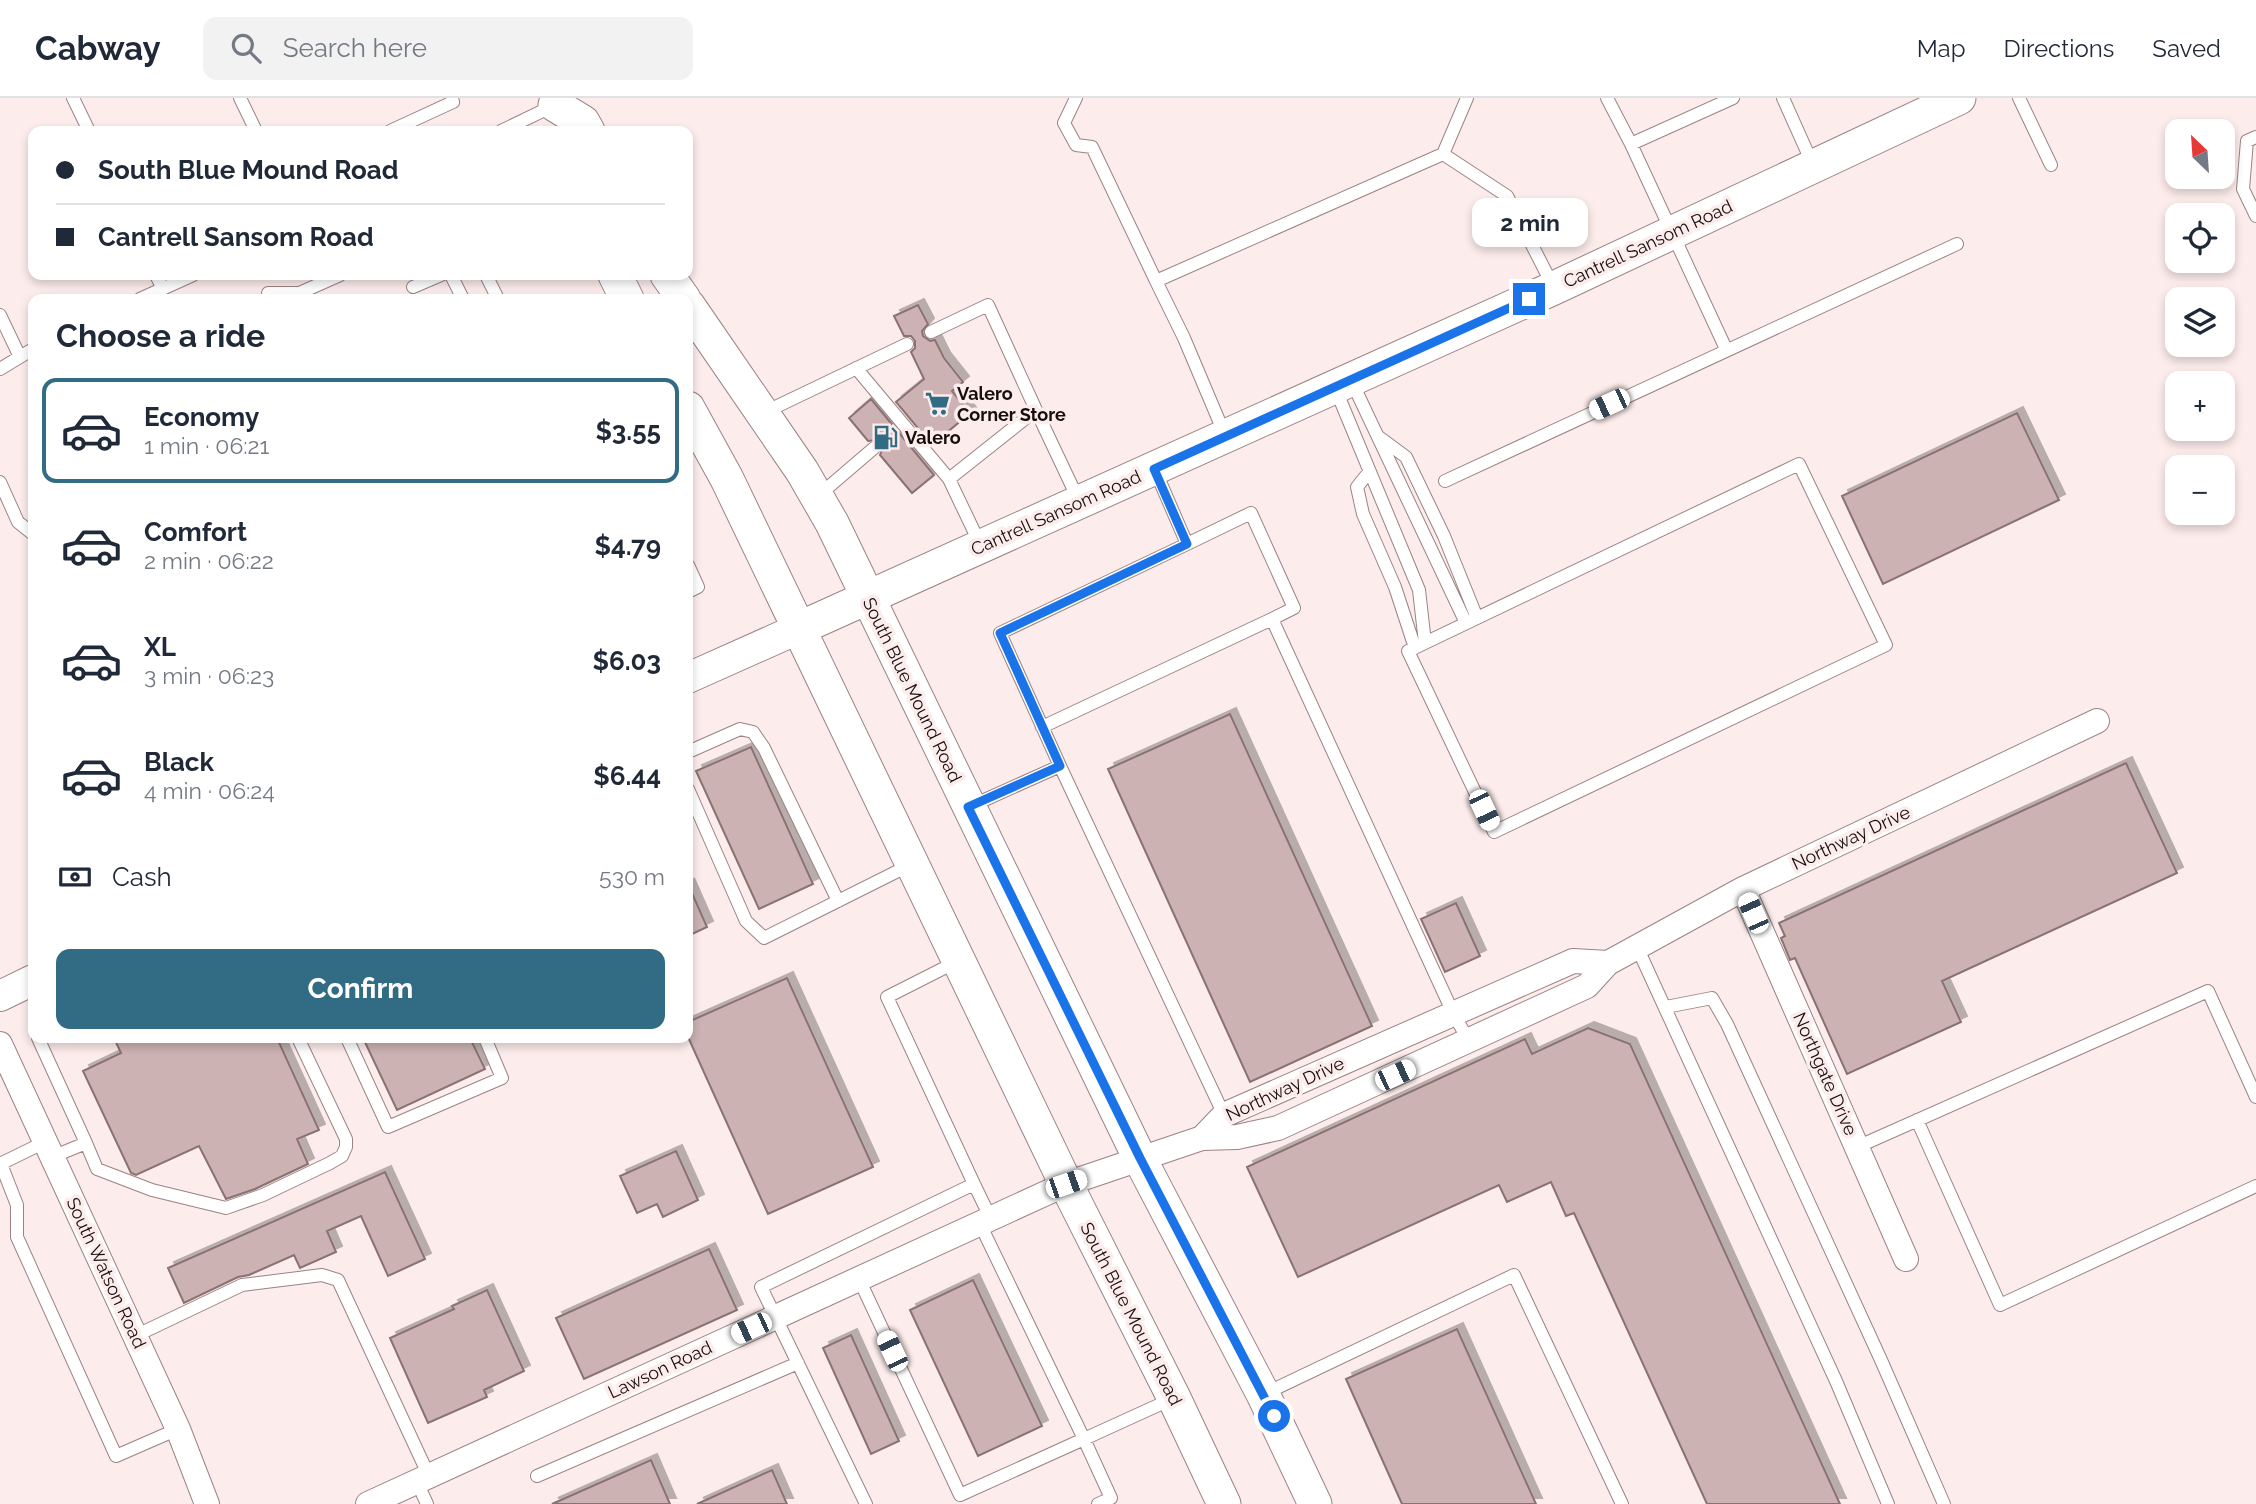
<!DOCTYPE html>
<html lang="en">
<head>
<meta charset="utf-8">
<style>
	:root { --surface:#fff; --page:#f2f2f3; --text:#1f2937; --muted:#747a83; --line:#e0e1e3; --accent:#316b84 }
	body { margin:0; font-family:Raleway,sans-serif; background:var(--page); color:var(--text); height:100vh; display:flex; flex-direction:column; font-size:26px; white-space:nowrap }
	* { box-sizing:border-box; margin:0 }
	p { font-size:23px; color:var(--muted) }
	.icon { flex:none; width:38px; height:38px; fill:none; stroke:currentColor; stroke-width:2; stroke-linecap:round; stroke-linejoin:round }
	.map { position:relative; flex:1; overflow:hidden }
	.drawer { position:absolute; left:28px; top:196px; width:665px; height:749px; display:flex; flex-direction:column; background:var(--surface); border-radius:14px; box-shadow:0 4px 10px #0003 }
	.drawer>* { flex:none }
	.top-card { position:absolute; left:28px; top:28px; width:665px; height:154px; border-radius:14px; box-shadow:0 4px 10px #0003; display:grid; align-content:center; height:154px; padding:0 28px; background:var(--surface) }
	.needle { width:46px; rotate:335deg }
	.buttons { position:absolute; left:2165px; top:21px; display:grid; gap:14px }
	.buttons a { display:grid; place-items:center; width:70px; height:70px; border-radius:14px; background:var(--surface); box-shadow:0 4px 10px #0003; font-size:35px }
	.end { position:absolute; width:32px; height:32px; margin:-16px; border:9px solid #1a73e8; background:#fff; box-shadow:0 0 0 4px #fff }
	.from { border-radius:50% }
	.bubble { position:absolute; height:49px; border-radius:14px; background:var(--surface); box-shadow:0 4px 10px #0003; font-size:23px; font-weight:700; line-height:49px; text-align:center }
	.car { position:absolute; width:21px; height:42px; margin:-21px -10px; border-radius:9px; box-shadow:0 0 5px 2px #0007; background:linear-gradient(#fff 24%,#345 0 40%,#fff 0 76%,#345 0 86%,#fff 0) }
	.top-card b { display:flex; align-items:center; gap:24px; height:66px; font-size:26px }
	.top-card b+b { border-top:2px solid var(--line) }
	.top-card i { width:18px; height:18px; background:var(--text) }
	ul { padding:0; list-style:none }
	li { display:flex; align-items:center; gap:21px; height:105px; margin:0 14px 10px; padding:0 14px; border:4px solid transparent; border-radius:14px }
	li div { flex:1 }
	li b { display:block; font-size:26px }
	li em { font-style:normal; font-weight:700 }
	li.current { border-color:var(--accent) }
	li>.icon { width:63px; height:63px; stroke-width:1.5 }
	h2 { padding:0 28px; font-size:32px; line-height:84px }
	.pay { display:flex; align-items:center; gap:18px; height:77px; padding:0 28px; font-size:26px }
	.pay p { margin-inline-start:auto }
	.action { display:flex; gap:14px; margin-top:auto; padding:14px 28px }
	.action a { flex:1; height:80px; border-radius:14px; background:var(--accent); color:#fff; font-size:28px; font-weight:700; line-height:80px; text-align:center }
	header { display:flex; align-items:center; gap:42px; box-sizing:border-box; height:98px; padding:0 35px; background:var(--surface); border-bottom:2px solid var(--line) }
	header strong { font-size:33px }
	nav { display:flex; gap:38px; margin-inline-start:auto; font-size:24px }
	.search { width:490px; height:63px; background:var(--page); display:flex; align-items:center; gap:18px; box-sizing:border-box; padding:0 24px; border-radius:14px; color:var(--muted); font-size:26px }
	.map>svg:first-child { display:block }
</style>
</head>
<body>
<header>
<strong>Cabway</strong>
<div class="search"><svg class="icon" aria-label="search" viewBox="0 0 24 24"><circle cx="10" cy="10" r="6"/><path d="M15 15l6 6"/></svg>Search here</div>
<nav><a>Map</a><a>Directions</a><a>Saved</a></nav>
</header>
<div class="map">
<svg width="2256" height="1406" viewBox="0 0 2256 1406">
	<defs>
		<filter id="shadow"><feDropShadow dx="6" dy="-6" stdDeviation="0" flood-color="#0004"/></filter>
	</defs>
	<rect width="100%" height="100%" fill="#fceceb"/>
	<path fill="#ccb2b2" stroke="#8a7272" stroke-width="2" filter="url(#shadow)" d="M918,207L928,226L922,233L923,238L930,243L935,242L944,260L963,284L952,293L970,315L932,347L896,304L924,281L911,254L915,250V243L911,238H904L894,218Z
		M871,301L934,377L912,395L880,357L882,352L881,345L876,342L868,343L849,320Z
		M2017,315L2059,402L1883,486L1842,398Z
		M1230,616L1372,928L1250,984L1108,671Z
		M751,649L813,786L759,811L696,673Z
		M2126,665L2177,775L1942,883L1961,924L1847,976L1795,860L1790,862L1781,840L1785,838L1779,825Z
		M688,786L707,829L688,838Z
		M1456,805L1480,858L1445,874L1421,821Z
		M787,880L873,1069L768,1116L688,939V924Z
		M1588,930L1630,946L1840,1406H1707L1574,1115L1566,1118L1551,1084L1507,1104L1499,1087L1298,1179L1247,1069L1525,941L1532,956Z
		M114,940H277L319,1032L297,1041L308,1066L255,1091L226,1101L199,1048L136,1077L131,1075L83,973L121,955Z
		M363,940H470L485,971L397,1012Z
		M676,1053L698,1102L663,1119L657,1106L637,1115L620,1078Z
		M385,1074L425,1161L388,1178L361,1118L327,1133L336,1154L300,1170L294,1157L249,1177L238,1179L184,1205L168,1170Z
		M709,1151L737,1212L584,1281L556,1220Z
		M973,1182L1042,1328L978,1358L910,1212Z
		M487,1192L524,1273L484,1292L487,1299L428,1325L390,1240L454,1211L452,1208Z
		M1457,1231L1536,1406H1402L1346,1281Z
		M851,1237L899,1343L871,1356L823,1250Z
		M651,1362L670,1406H552Z
		M772,1372L787,1406H697Z"/>
	<g fill="none" stroke-linecap="round" stroke-linejoin="round">
		<defs>
			<path id="service" d="M73,0L89,33
				M240,0L256,33
				M1076,0L1064,25L1076,47L1092,49L1156,183
				M1467,0L1443,56L1507,98L1554,190
				M1607,0L1631,46L1726,251
				M1783,0L1813,67
				M2019,0L2051,67
				M390,33L453,4L452,0
				M501,33L555,7
				M2256,39L2247,43L2243,91L2256,118
				M1631,46L1733,0
				M156,177L163,191
				M451,177L463,201
				M486,177L498,201
				M413,189L441,177
				M268,195H297
				M140,201L193,177
				M286,201L340,177
				M0,217L19,257
				M931,234L988,207L1036,312
				M856,270L949,381
				M0,271L33,251
				M1351,282L1466,525
				M1336,292L1419,492L1425,545
				M763,315L907,246
				M1225,337L1184,240L1156,183L1443,56
				M1379,339L1406,359L1444,438L1477,520
				M1799,366L1886,547L1494,734L1408,553Z
				M1369,374L1357,389L1363,416L1395,489L1415,550
				M1445,383L1957,146
				M0,384L18,424L33,436
				M818,398L874,350
				M1187,446L1251,415L1294,510L1272,521L1454,917L1469,943
				M981,448L949,381L1036,312L1079,403
				M688,467L698,489L688,494
				M1042,629L1272,521
				M688,654L740,631L753,634L764,650L838,803
				M1060,668L1000,535L1187,446L1155,372
				M688,691L746,823L764,840L910,767
				M971,708L1060,668L1224,1017
				M1637,849L1836,1283L1888,1406
				M1666,909L1712,900L1727,926L1881,1262L1944,1406
				M38,940L86,1045L52,1059
				M347,940L388,1029L502,980L485,940
				M1917,1022L2000,1207L2256,1088
				M86,1045L97,1071L152,1092L226,1110L263,1097L330,1065L342,1058L346,1049V1041L298,940
				M1857,1049L2208,893L2256,999
				M0,1066L45,1044
				M1,1066L17,1107V1139L116,1358L178,1331
				M974,1086L991,1121
				M859,1181L960,1397L1084,1341L980,1126
				M135,1238L242,1187L322,1177L338,1182L429,1378
				M1264,1296L1514,1177L1622,1406
				M537,1378L798,1265
				M417,1384L427,1406
				M866,1406L761,1189L974,1086L887,899L958,863
				M1098,1406L1111,1400L1084,1341L1174,1300"/>
			<path id="minor" d="M1743,791L1906,1161
				M0,946L178,1331L207,1406
				M1202,1040L1224,1017L1573,863L1608,865
				M368,1406L1066,1086L1202,1040L1237,1039L1278,1030L1587,888L1608,865L1743,791L2097,623"/>
			<path id="tertiary" d="M688,580L800,530
				M0,898L33,882"/>
			<path id="secondary" d="M555,7L583,24L588,33
				M615,177L627,201
				M667,177L684,201
				M688,207L802,373L832,425L1140,1061L1263,1296L1315,1406
				M688,310L727,381L1066,1086L1174,1300L1224,1406
				M800,530L1554,190L1959,0"/>
		</defs>
		<use href="#service" stroke="#9b8383" stroke-width="14"/>
		<use href="#minor" stroke="#9b8383" stroke-width="26"/>
		<use href="#tertiary" stroke="#9b8383" stroke-width="32"/>
		<use href="#secondary" stroke="#9b8383" stroke-width="35"/>
		<use href="#service" stroke="#fff" stroke-width="12"/>
		<use href="#minor" stroke="#fff" stroke-width="24"/>
		<use href="#tertiary" stroke="#fff" stroke-width="30"/>
		<use href="#secondary" stroke="#fff" stroke-width="33"/>
	</g>
	<g fill="none" stroke-linecap="round" stroke-linejoin="round">
		<path stroke="#1a73e8" stroke-width="9" d="M1274,1318L1140,1060L968,709L1060,668L1000,535L1187,446L1154,371L1529,201"/>
	</g>
	<defs>
		<symbol id="supermarket-bare" viewBox="-9 -9 18 18"><path d="M-6-5.5h2.5l.6 2H6L4.5 2H-2.5L-4.4-4H-6ZM-1.5 3.2a1.3 1.3 0 1 0 .1 0ZM3 3.2a1.3 1.3 0 1 0 .1 0Z" fill="#316b84" stroke="#fceceb" stroke-width="2.5" paint-order="stroke"/></symbol>
		<symbol id="fuel-bare" viewBox="-9 -9 18 18"><path d="M-5.5-6h7V0h2V4h1.3V-2.5L3-4.5l.8-.8L6-3V5H2.5V1h-1V6h-7ZM-4.2-4.7v3.2H.2V-4.7Z" fill="#316b84" stroke="#fceceb" stroke-width="2.5" paint-order="stroke"/></symbol>
	</defs>
	<g fill-rule="evenodd">
		<use href="#supermarket-bare" x="920" y="288" width="35" height="35"/>
		<use href="#fuel-bare" x="868" y="322" width="35" height="35"/>
	</g>
	<g text-anchor="middle" stroke-width="7" stroke-linejoin="round" paint-order="stroke">
		<g font-size="18" fill="#160e0e" stroke="#fceceb">
			<text transform="translate(1648 146) rotate(-25)" y="6">Cantrell Sansom Road</text>
			<text transform="translate(1056 415) rotate(-24)" y="6">Cantrell Sansom Road</text>
			<text transform="translate(912 592) rotate(64)" y="6">South Blue Mound Road</text>
			<text transform="translate(1851 740) rotate(-25)" y="6">Northway Drive</text>
			<text transform="translate(1825 976) rotate(66)" y="6">Northgate Drive</text>
			<text transform="translate(1285 991) rotate(-25)" y="6">Northway Drive</text>
			<text transform="translate(106 1175) rotate(65)" y="6">South Watson Road</text>
			<text transform="translate(1131 1216) rotate(63)" y="6">South Blue Mound Road</text>
			<text transform="translate(660 1272) rotate(-25)" y="6">Lawson Road</text>
		</g>
		<g font-size="18" font-weight="bold" fill="#160e0e" stroke="#fceceb" text-anchor="start">
			<text x="957" y="302">Valero<tspan x="957" dy="21">Corner Store</tspan></text>
			<text x="905" y="346">Valero</text>
		</g>
	</g>
</svg>
<div class="buttons">
<a><svg class="needle" viewBox="-14 -14 28 28"><path d="M0-13l5 13h-10z" fill="#e53935"/><path d="M0 13l5-13h-10z" fill="#747a83"/></svg></a>
<a><svg class="icon" aria-label="locate" viewBox="0 0 24 24"><circle cx="12" cy="12" r="6"/><path d="M12 2v4M12 18v4M2 12h4M18 12h4"/></svg></a>
<a><svg class="icon" aria-label="layers" viewBox="0 0 24 24"><path d="M12 4l9 5-9 5-9-5zM3 14l9 5 9-5"/></svg></a>
<a>+</a>
<a>−</a>
</div>
<i class="end from" style="left:1274px;top:1318px"></i>
<i class="end" style="left:1529px;top:201px"></i>
<div class="bubble" style="left:1472px;top:100px;width:116px">2 min</div>
<i class="car" style="left:1609px;top:306px;rotate:245deg"></i>
<i class="car" style="left:1484px;top:712px;rotate:155deg"></i>
<i class="car" style="left:1753px;top:815px;rotate:336deg"></i>
<i class="car" style="left:1395px;top:977px;rotate:65deg"></i>
<i class="car" style="left:1066px;top:1086px;rotate:71deg"></i>
<i class="car" style="left:751px;top:1230px;rotate:245deg"></i>
<i class="car" style="left:892px;top:1253px;rotate:335deg"></i>
<div class="top-card">
<b><i class="from"></i>South Blue Mound Road</b>
<b><i></i>Cantrell Sansom Road</b>
</div>
<section class="drawer">
<h2>Choose a ride</h2>
<ul>
<li class="current"><svg class="icon" aria-label="car" viewBox="0 0 24 24"><path d="M5 17H2v-5l4-1 3-4h7l3 4 3 1v5h-3M9 17h6M6 11h13"/><circle cx="7" cy="17" r="2"/><circle cx="17" cy="17" r="2"/></svg><div><b>Economy</b><p>1 min · 06:21</p></div><em>$3.55</em></li>
<li><svg class="icon" aria-label="car" viewBox="0 0 24 24"><path d="M5 17H2v-5l4-1 3-4h7l3 4 3 1v5h-3M9 17h6M6 11h13"/><circle cx="7" cy="17" r="2"/><circle cx="17" cy="17" r="2"/></svg><div><b>Comfort</b><p>2 min · 06:22</p></div><em>$4.79</em></li>
<li><svg class="icon" aria-label="car" viewBox="0 0 24 24"><path d="M5 17H2v-5l4-1 3-4h7l3 4 3 1v5h-3M9 17h6M6 11h13"/><circle cx="7" cy="17" r="2"/><circle cx="17" cy="17" r="2"/></svg><div><b>XL</b><p>3 min · 06:23</p></div><em>$6.03</em></li>
<li><svg class="icon" aria-label="car" viewBox="0 0 24 24"><path d="M5 17H2v-5l4-1 3-4h7l3 4 3 1v5h-3M9 17h6M6 11h13"/><circle cx="7" cy="17" r="2"/><circle cx="17" cy="17" r="2"/></svg><div><b>Black</b><p>4 min · 06:24</p></div><em>$6.44</em></li>
</ul>
<div class="pay"><svg class="icon" aria-label="cash" viewBox="0 0 24 24"><path d="M3 7h18v10H3z"/><circle cx="12" cy="12" r="2"/></svg>Cash<p>530 m</p></div>
<div class="action"><a>Confirm</a></div>
</section>
</div>
</body>
</html>
